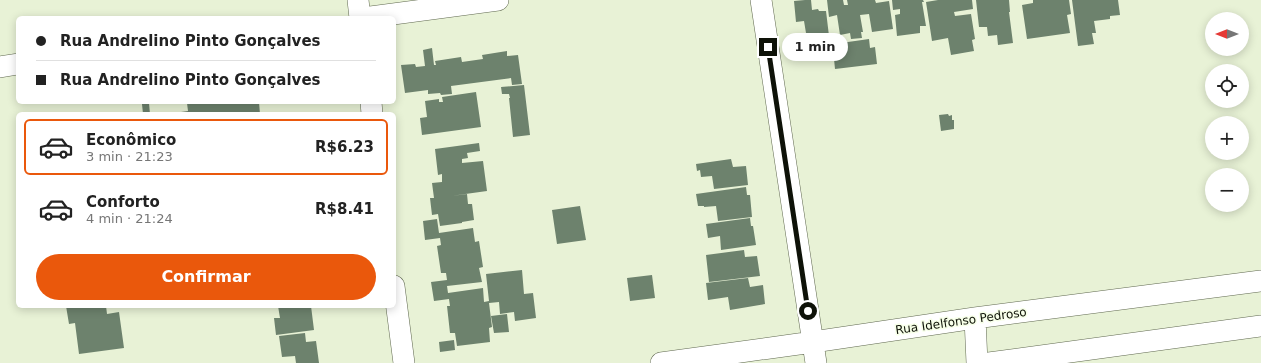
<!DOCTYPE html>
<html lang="pt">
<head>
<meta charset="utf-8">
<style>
	:root { --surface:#fff; --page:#f6f6f6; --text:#222; --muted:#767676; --line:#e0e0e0; --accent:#ea580c }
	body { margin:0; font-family:"DejaVu Sans",sans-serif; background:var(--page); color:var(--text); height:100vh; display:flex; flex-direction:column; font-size:15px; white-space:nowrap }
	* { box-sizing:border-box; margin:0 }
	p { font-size:13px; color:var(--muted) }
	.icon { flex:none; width:22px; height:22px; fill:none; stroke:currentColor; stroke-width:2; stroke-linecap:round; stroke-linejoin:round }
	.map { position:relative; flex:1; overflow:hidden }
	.sheet { position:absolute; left:16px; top:112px; width:380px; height:196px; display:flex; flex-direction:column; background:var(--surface); border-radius:6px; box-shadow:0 2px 10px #0003 }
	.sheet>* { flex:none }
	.banner { position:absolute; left:16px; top:16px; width:380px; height:88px; border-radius:6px; box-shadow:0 2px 10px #0003; display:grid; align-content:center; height:88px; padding:0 20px; background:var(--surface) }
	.needle { width:26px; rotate:270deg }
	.tools { position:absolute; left:1205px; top:12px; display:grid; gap:8px }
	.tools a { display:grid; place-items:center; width:44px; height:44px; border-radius:50%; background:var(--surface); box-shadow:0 2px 10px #0003; font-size:20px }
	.end { position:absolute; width:18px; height:18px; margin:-9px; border:5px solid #0e1208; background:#fff; box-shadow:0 0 0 2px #fff }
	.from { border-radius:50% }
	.bubble { position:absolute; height:28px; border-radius:14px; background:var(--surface); box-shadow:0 2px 10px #0003; font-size:13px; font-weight:600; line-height:28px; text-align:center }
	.banner b { display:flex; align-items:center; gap:14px; height:38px; font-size:15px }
	.banner b+b { border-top:1px solid var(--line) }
	.banner i { width:10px; height:10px; background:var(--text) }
	ul { padding:7px 0 0; list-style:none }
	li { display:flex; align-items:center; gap:12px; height:56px; margin:0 8px 6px; padding:0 12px; border:2px solid transparent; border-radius:6px }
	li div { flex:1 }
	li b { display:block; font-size:15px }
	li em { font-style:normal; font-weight:600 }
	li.selected { border-color:var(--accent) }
	li>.icon { width:36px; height:36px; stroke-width:1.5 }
	.action { display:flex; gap:8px; margin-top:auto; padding:8px 20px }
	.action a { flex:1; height:46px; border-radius:24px; background:var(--accent); color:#fff; font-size:16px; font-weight:600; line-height:46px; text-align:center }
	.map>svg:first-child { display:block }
</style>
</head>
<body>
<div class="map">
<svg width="1261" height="363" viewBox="0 0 1261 363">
	<rect width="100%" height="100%" fill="#e8f2d6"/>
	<path fill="#6d826d" d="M805,0H811L812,10L818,9L819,11H826L829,36L807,39L804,21L796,22L794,1Z
		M827,0H843L844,5H848L847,0H875L876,3L889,1L893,29L872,32L869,14L860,15L863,32H861L862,38L851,39L850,33L840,35L837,15L829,17Z
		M892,0H923L924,2H922L926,26H920V33L897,36L895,15L900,14V9L893,10Z
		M938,0H972L973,9L954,12L955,16L971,14L975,39L972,40L974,51L951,55L948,38L932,41L926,2Z
		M976,0H1009L1010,12H1009L1013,43L998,45L997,35L988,36L987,27H979Z
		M1033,0H1069L1071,14L1067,15L1070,33L1027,39L1022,5L1033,3Z
		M1072,0H1118L1120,15L1110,16V19L1094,21L1096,33H1092L1094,44L1078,46Z
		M869,39L870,48L875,47L877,64L835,69L834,59L829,60L827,45Z
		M432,48L434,65H436L435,61L461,57L462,62L483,59L482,55L507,51V56L518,55L522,84L512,85L511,78L451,86L452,94L441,95L440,93L428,94V90L405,93L401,65L415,64L416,67L425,66L423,50Z
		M524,85L530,135L513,137L509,98H510L509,94H502L501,87Z
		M476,92L481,127L422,135L420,118L427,117L425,101L439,99V102H443L442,97Z
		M191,102H259L260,114H174V113L188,111L187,103Z
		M149,103L150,114H143L142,104Z
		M948,114L949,116L952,115V120H954V129L941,131L939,115Z
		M479,143L480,151L467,153L468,158L462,159V163L483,161L487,191L451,196L467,194L468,204H472L474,220L462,222V223L440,226L438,214L432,215L430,198H434L432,183L442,182V174L438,175L435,149Z
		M731,159L733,167L746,166L748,185L714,189L712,176L701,177L700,170L697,171L696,164Z
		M746,187L747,195H750L752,217L718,221L716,206L704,207V206H698L696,194Z
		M580,206L586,240L557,244L552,210Z
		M750,218L751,226H753L756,245L721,250L720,236L708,238L706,224Z
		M437,219L439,233L473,228L475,242L479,241L483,267L479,268L482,282L447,286L448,293L483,288L484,302L489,301L486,274L522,270L524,294L533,293L536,318L515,321L514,312L500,314L499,302L489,303L492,327L489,328L490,342L457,346L455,333H450L447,306H450L449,299L434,301L431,282L447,280L446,273H441L437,246L441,245L440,238L425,240L423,221Z
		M744,250L745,257L757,256L760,276L709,282L706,255Z
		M652,275L655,298L630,301L627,278Z
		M748,278L750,287L763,285L765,304L730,310L728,297L708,300L706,283Z
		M66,306H106L107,314L119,312L124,348L79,354L75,323L69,324Z
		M278,306H311L314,330L276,335L274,318H280Z
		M507,314L509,332L494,333L491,316Z
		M305,333L306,342L316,341L319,363H296L295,356L282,357L279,336Z
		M454,340L455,350L440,352L439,342Z"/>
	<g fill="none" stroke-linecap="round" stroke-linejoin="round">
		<defs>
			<path id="minor" d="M358,0L360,18
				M761,0L816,363
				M363,18L498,0
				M0,67L18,64
				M371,102L372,114
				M394,286L404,363
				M975,318L977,363
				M661,363L813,342L975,318L1261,281
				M989,363L1261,326"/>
		</defs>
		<use href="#minor" stroke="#606950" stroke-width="22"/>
		<use href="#minor" stroke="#fff" stroke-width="21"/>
	</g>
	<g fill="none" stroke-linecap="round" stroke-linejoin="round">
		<path stroke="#0e1208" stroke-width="5" d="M768,47L808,311"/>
	</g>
	<g text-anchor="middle" stroke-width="3" stroke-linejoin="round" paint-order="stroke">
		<g font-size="12" fill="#0e1208" stroke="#f7ffe8">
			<text transform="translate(961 321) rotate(-8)" y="4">Rua Idelfonso Pedroso</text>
		</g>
	</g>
</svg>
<div class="tools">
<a><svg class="needle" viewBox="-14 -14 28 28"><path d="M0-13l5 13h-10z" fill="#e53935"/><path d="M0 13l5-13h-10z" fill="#767676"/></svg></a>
<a><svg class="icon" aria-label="locate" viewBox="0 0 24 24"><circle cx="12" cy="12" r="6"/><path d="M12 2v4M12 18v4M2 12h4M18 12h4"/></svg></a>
<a>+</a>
<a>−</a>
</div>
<i class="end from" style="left:808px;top:311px"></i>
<i class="end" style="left:768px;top:47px"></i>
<div class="bubble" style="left:782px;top:33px;width:66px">1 min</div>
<div class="banner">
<b><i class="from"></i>Rua Andrelino Pinto Gonçalves</b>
<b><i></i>Rua Andrelino Pinto Gonçalves</b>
</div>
<section class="sheet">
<ul>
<li class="selected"><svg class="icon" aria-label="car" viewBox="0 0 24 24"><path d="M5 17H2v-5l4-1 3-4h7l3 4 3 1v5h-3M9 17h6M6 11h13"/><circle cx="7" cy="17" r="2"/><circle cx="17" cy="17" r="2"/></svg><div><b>Econômico</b><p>3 min · 21:23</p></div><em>R$6.23</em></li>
<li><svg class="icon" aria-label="car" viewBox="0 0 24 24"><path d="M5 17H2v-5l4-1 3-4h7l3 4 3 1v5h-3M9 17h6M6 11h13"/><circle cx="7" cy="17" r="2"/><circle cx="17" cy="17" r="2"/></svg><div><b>Conforto</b><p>4 min · 21:24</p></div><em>R$8.41</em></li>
</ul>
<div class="action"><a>Confirmar</a></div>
</section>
</div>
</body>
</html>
